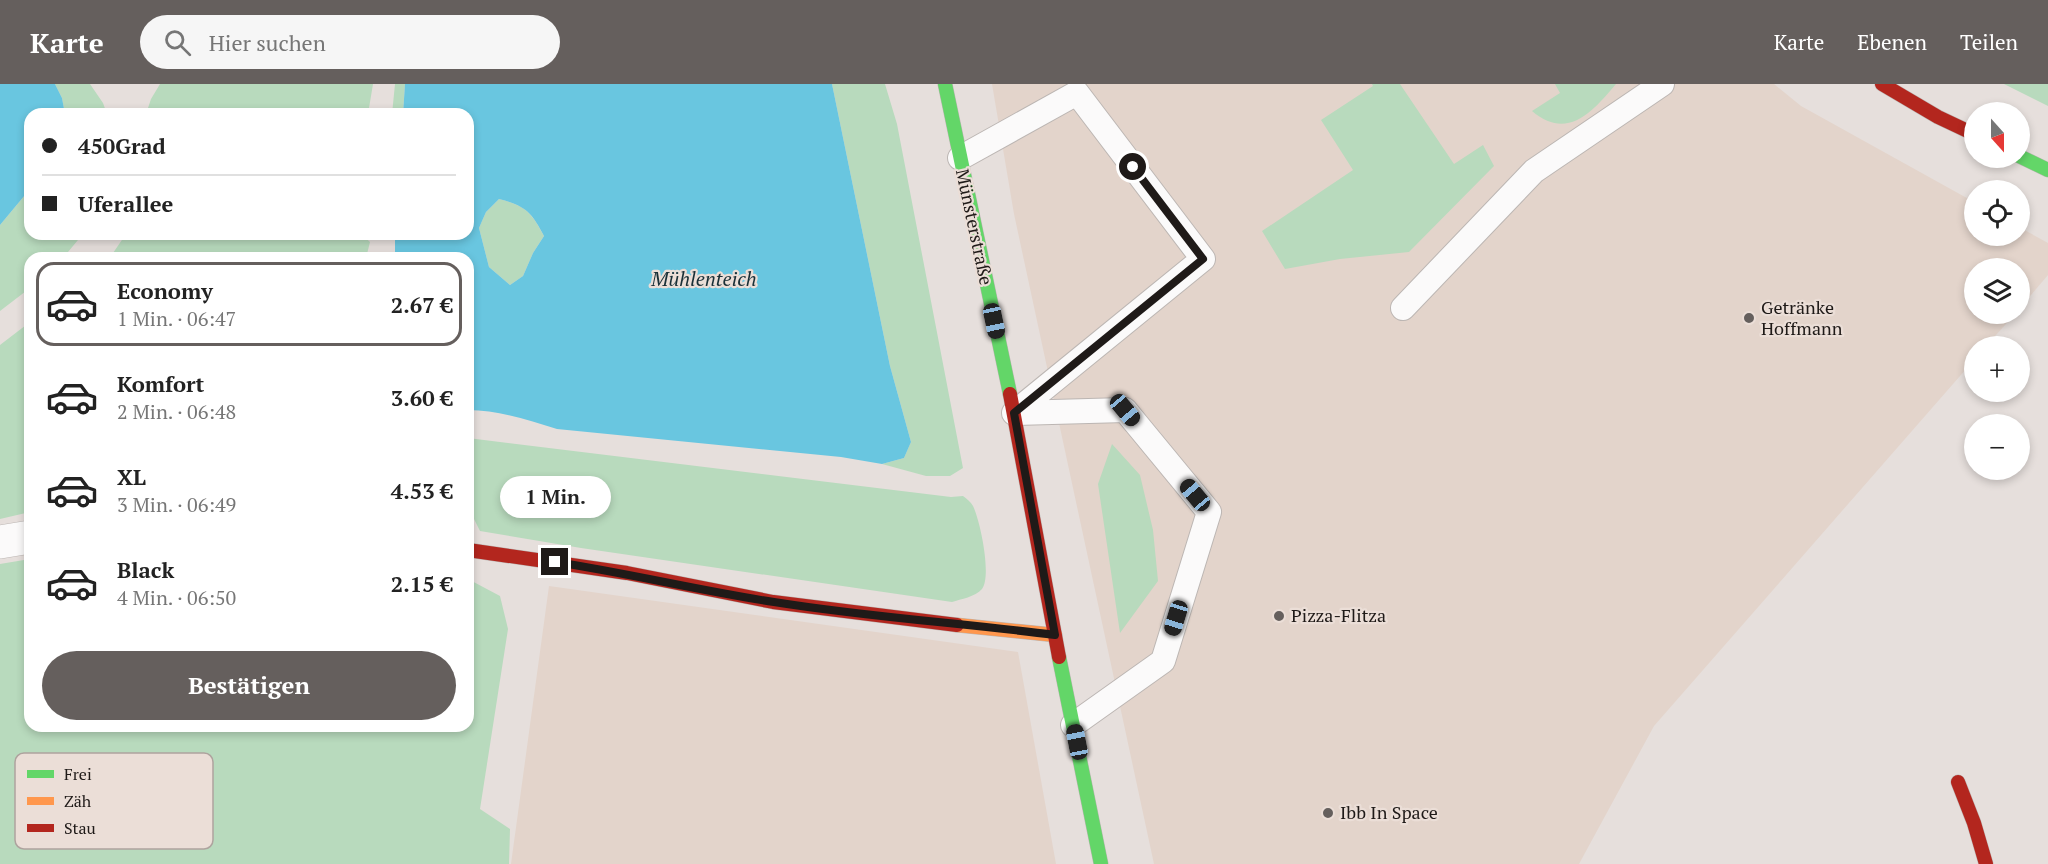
<!DOCTYPE html>
<html lang="de">
<head>
<meta charset="utf-8">
<style>
	:root { --surface:#fff; --page:#f6f6f6; --text:#222; --muted:#767676; --line:#e0e0e0; --accent:#655f5d }
	body { margin:0; font-family:"PT Serif",serif; background:var(--page); color:var(--text); height:100vh; display:flex; flex-direction:column; font-size:22px; white-space:nowrap }
	* { box-sizing:border-box; margin:0 }
	p { font-size:20px; color:var(--muted) }
	.icon { flex:none; width:33px; height:33px; fill:none; stroke:currentColor; stroke-width:2; stroke-linecap:round; stroke-linejoin:round }
	.map { position:relative; flex:1; overflow:hidden }
	.panel { position:absolute; left:24px; top:168px; width:450px; height:480px; display:flex; flex-direction:column; background:var(--surface); border-radius:18px; box-shadow:0 3px 9px #0003 }
	.panel>* { flex:none }
	.hud { position:absolute; left:24px; top:24px; width:450px; height:132px; border-radius:18px; box-shadow:0 3px 9px #0003; display:grid; align-content:center; height:132px; padding:0 18px; background:var(--surface) }
	.needle { width:39px; rotate:159deg }
	.fabs { position:absolute; left:1964px; top:18px; display:grid; gap:12px }
	.fabs a { display:grid; place-items:center; width:66px; height:66px; border-radius:50%; background:var(--surface); box-shadow:0 3px 9px #0003; font-size:30px }
	.end { position:absolute; width:27px; height:27px; margin:-14px; border:8px solid #1f1a18; background:#fff; box-shadow:0 0 0 3px #fff }
	.from { border-radius:50% }
	.bubble { position:absolute; height:42px; border-radius:21px; background:var(--surface); box-shadow:0 3px 9px #0003; font-size:20px; font-weight:700; line-height:42px; text-align:center }
	.car { position:absolute; width:18px; height:36px; margin:-18px -9px; border-radius:8px; box-shadow:0 0 4px 2px #0007; background:linear-gradient(#222 24%,#8ab4d8 0 40%,#222 0 76%,#8ab4d8 0 86%,#222 0) }
	.hud b { display:flex; align-items:center; gap:21px; height:57px; font-size:22px }
	.hud b+b { border-top:2px solid var(--line) }
	.hud i { width:15px; height:15px; background:var(--text) }
	ul { padding:10px 0 0; list-style:none }
	li { display:flex; align-items:center; gap:18px; height:84px; margin:0 12px 9px; padding:0 6px; border:3px solid transparent; border-radius:18px }
	li div { flex:1 }
	li b { display:block; font-size:22px }
	li em { font-style:normal; font-weight:700 }
	li.on { border-color:var(--accent) }
	li>.icon { width:54px; height:54px; stroke-width:1.5 }
	.primary-button { display:flex; gap:12px; margin-top:auto; padding:12px 18px }
	.primary-button a { flex:1; height:69px; border-radius:36px; background:var(--accent); color:#fff; font-size:24px; font-weight:700; line-height:69px; text-align:center }
	header { display:flex; align-items:center; gap:36px; box-sizing:border-box; height:84px; padding:0 30px; background:var(--accent); color:#fff }
	header strong { font-size:28px }
	nav { display:flex; gap:33px; margin-inline-start:auto; font-size:21px }
	.search { width:420px; height:54px; background:var(--page); display:flex; align-items:center; gap:15px; box-sizing:border-box; padding:0 21px; border-radius:33px; color:var(--muted); font-size:22px }
	.map>svg:first-child { display:block }
</style>
</head>
<body>
<header>
<strong>Karte</strong>
<div class="search"><svg class="icon" aria-label="search" viewBox="0 0 24 24"><circle cx="10" cy="10" r="6"/><path d="M15 15l6 6"/></svg>Hier suchen</div>
<nav><a>Karte</a><a>Ebenen</a><a>Teilen</a></nav>
</header>
<div class="map">
<svg width="2048" height="780" viewBox="0 0 2048 780">
	<rect width="100%" height="100%" fill="#e6dfdc"/>
	<path fill="#e3d4cb" d="M992,0H1774L1801,22L1974,118V152H2019V143L2048,159V191L2019,225V184H1974V230H2015L1986,262H1974V276L1654,642L1579,780H1154L1014,130Z
		M549,502L1018,568L1056,780H511Z"/>
	<path fill="#b8dabd" d="M55,0H90L103,19L107,30H65L62,14Z
		M160,0H373L368,30H146L151,15Z
		M395,0H405L403,30H392Z
		M832,0H885L897,40L963,384L950,392H926L882,380L904,374L911,358L890,282Z
		M1372,0H1400L1454,80L1483,61L1494,82L1409,168L1340,175L1285,185L1262,147L1353,86L1321,36L1373,2Z
		M1555,0H1616C1594,26 1568,58 1532,27L1560,9Z
		M2004,0H2048V22Z
		M30,105V150H83L63,174H30V204L0,227V141Z
		M499,115C526,122 531,128 544,152L533,169L523,192L510,201L489,183L479,144L486,128Z
		M126,150H361L370,158L366,174H95L101,168L113,169Z
		M30,238V428L0,435V261Z
		M468,354L951,413L963,412C967,415 971,418 973,422C980,436 992,492 982,505C975,513 961,515 952,518L581,464L480,447L468,423Z
		M1112,360L1140,391L1153,446L1158,497L1120,549L1098,400Z
		M30,475V642H468V495L500,512L508,545L480,725L510,745L509,780H0V480Z"/>
	<path fill="#69c6e0" fill-rule="evenodd" d="M0,0H55L62,14L65,30H30V105L0,141Z
		M405,0H832L890,282L911,358L904,374L882,380L841,373L557,345C528,336 498,326 468,326V174H395V150H468V30H403ZM499,115C526,122 532,129 544,152L533,169L523,192L510,201L489,183L479,144L486,128Z"/>
	<g fill="none" stroke-linecap="round" stroke-linejoin="round">
		<defs>
			<path id="lane" d="M960,74L1077,9L1203,175L1014,329
				M1403,224L1534,87L1662,0
				M1014,329L1125,326L1209,428L1163,577L1073,641"/>
			<path id="street" d="M0,458L30,453"/>
			<path id="fast" d="M945,0L1010,310
				M2019,72L2048,86
				M1059,573L1101,780"/>
			<path id="slow" d="M957,541L1055,551"/>
			<path id="jam" d="M1882,0L1938,33L1974,50
				M1010,310L1059,573
				M468,466L627,489L773,518L957,541
				M1958,698L1974,739L1986,780"/>
		</defs>
		<use href="#lane" stroke="#bcb6b3" stroke-width="26"/>
		<use href="#street" stroke="#bcb6b3" stroke-width="34"/>
		<use href="#fast" stroke="#bcb6b3" stroke-width="15"/>
		<use href="#slow" stroke="#bcb6b3" stroke-width="15"/>
		<use href="#jam" stroke="#bcb6b3" stroke-width="15"/>
		<use href="#lane" stroke="#fbfafa" stroke-width="24"/>
		<use href="#street" stroke="#fbfafa" stroke-width="33"/>
		<use href="#fast" stroke="#63d668" stroke-width="14"/>
		<use href="#slow" stroke="#ff974d" stroke-width="14"/>
		<use href="#jam" stroke="#b3261e" stroke-width="14"/>
	</g>
	<g fill="none" stroke-linecap="round" stroke-linejoin="round">
		<path stroke="#1f1a18" stroke-width="8" d="M555,478C628,489 701,507 774,518C867,533 961,539 1055,551L1014,329L1203,175L1133,83"/>
	</g>
	<g fill="#655f5d" stroke="#ebded7" stroke-width="2">
		<circle cx="1749" cy="234" r="6"/>
		<circle cx="1279" cy="532" r="6"/>
		<circle cx="1328" cy="729" r="6"/>
	</g>
	<g text-anchor="middle" stroke-width="4.5" stroke-linejoin="round" paint-order="stroke">
		<g font-size="18" fill="#1f1a18" stroke="#ebded7">
			<text transform="translate(974 143) rotate(78)" y="6">Münsterstraße</text>
		</g>
		<g font-size="18" fill="#1f1a18" stroke="#ebded7" text-anchor="start">
			<text x="1761" y="230">Getränke<tspan x="1761" dy="21">Hoffmann</tspan></text>
			<text x="1291" y="538">Pizza-Flitza</text>
			<text x="1340" y="735">Ibb In Space</text>
		</g>
		<g font-size="20" font-style="italic" fill="#192f37" stroke="#ebded7">
			<text x="704" y="202">Mühlenteich</text>
		</g>
	</g>
	<rect x="15" y="669" width="198" height="96" rx="9" fill="#ebded7" stroke="#aea39e" stroke-width="1.5"/>
	<rect x="27" y="686" width="27" height="8" fill="#63d668"/>
	<rect x="27" y="713" width="27" height="8" fill="#ff974d"/>
	<rect x="27" y="740" width="27" height="8" fill="#b3261e"/>
	<g font-size="16" fill="#1f1a18">
		<text x="64" y="696">Frei</text>
		<text x="64" y="723">Zäh</text>
		<text x="64" y="750">Stau</text>
	</g>
</svg>
<div class="fabs">
<a><svg class="needle" viewBox="-14 -14 28 28"><path d="M0-13l5 13h-10z" fill="#e53935"/><path d="M0 13l5-13h-10z" fill="#767676"/></svg></a>
<a><svg class="icon" aria-label="locate" viewBox="0 0 24 24"><circle cx="12" cy="12" r="6"/><path d="M12 2v4M12 18v4M2 12h4M18 12h4"/></svg></a>
<a><svg class="icon" aria-label="layers" viewBox="0 0 24 24"><path d="M12 4l9 5-9 5-9-5zM3 14l9 5 9-5"/></svg></a>
<a>+</a>
<a>−</a>
</div>
<i class="end from" style="left:1133px;top:83px"></i>
<i class="end" style="left:555px;top:478px"></i>
<div class="bubble" style="left:500px;top:392px;width:111px">1 Min.</div>
<i class="car" style="left:994px;top:237px;rotate:168deg"></i>
<i class="car" style="left:1125px;top:326px;rotate:140deg"></i>
<i class="car" style="left:1195px;top:411px;rotate:320deg"></i>
<i class="car" style="left:1176px;top:534px;rotate:197deg"></i>
<i class="car" style="left:1077px;top:658px;rotate:349deg"></i>
<div class="hud">
<b><i class="from"></i>450Grad</b>
<b><i></i>Uferallee</b>
</div>
<section class="panel">
<ul>
<li class="on"><svg class="icon" aria-label="car" viewBox="0 0 24 24"><path d="M5 17H2v-5l4-1 3-4h7l3 4 3 1v5h-3M9 17h6M6 11h13"/><circle cx="7" cy="17" r="2"/><circle cx="17" cy="17" r="2"/></svg><div><b>Economy</b><p>1 Min. · 06:47</p></div><em>2.67 €</em></li>
<li><svg class="icon" aria-label="car" viewBox="0 0 24 24"><path d="M5 17H2v-5l4-1 3-4h7l3 4 3 1v5h-3M9 17h6M6 11h13"/><circle cx="7" cy="17" r="2"/><circle cx="17" cy="17" r="2"/></svg><div><b>Komfort</b><p>2 Min. · 06:48</p></div><em>3.60 €</em></li>
<li><svg class="icon" aria-label="car" viewBox="0 0 24 24"><path d="M5 17H2v-5l4-1 3-4h7l3 4 3 1v5h-3M9 17h6M6 11h13"/><circle cx="7" cy="17" r="2"/><circle cx="17" cy="17" r="2"/></svg><div><b>XL</b><p>3 Min. · 06:49</p></div><em>4.53 €</em></li>
<li><svg class="icon" aria-label="car" viewBox="0 0 24 24"><path d="M5 17H2v-5l4-1 3-4h7l3 4 3 1v5h-3M9 17h6M6 11h13"/><circle cx="7" cy="17" r="2"/><circle cx="17" cy="17" r="2"/></svg><div><b>Black</b><p>4 Min. · 06:50</p></div><em>2.15 €</em></li>
</ul>
<div class="primary-button"><a>Bestätigen</a></div>
</section>
</div>
</body>
</html>
